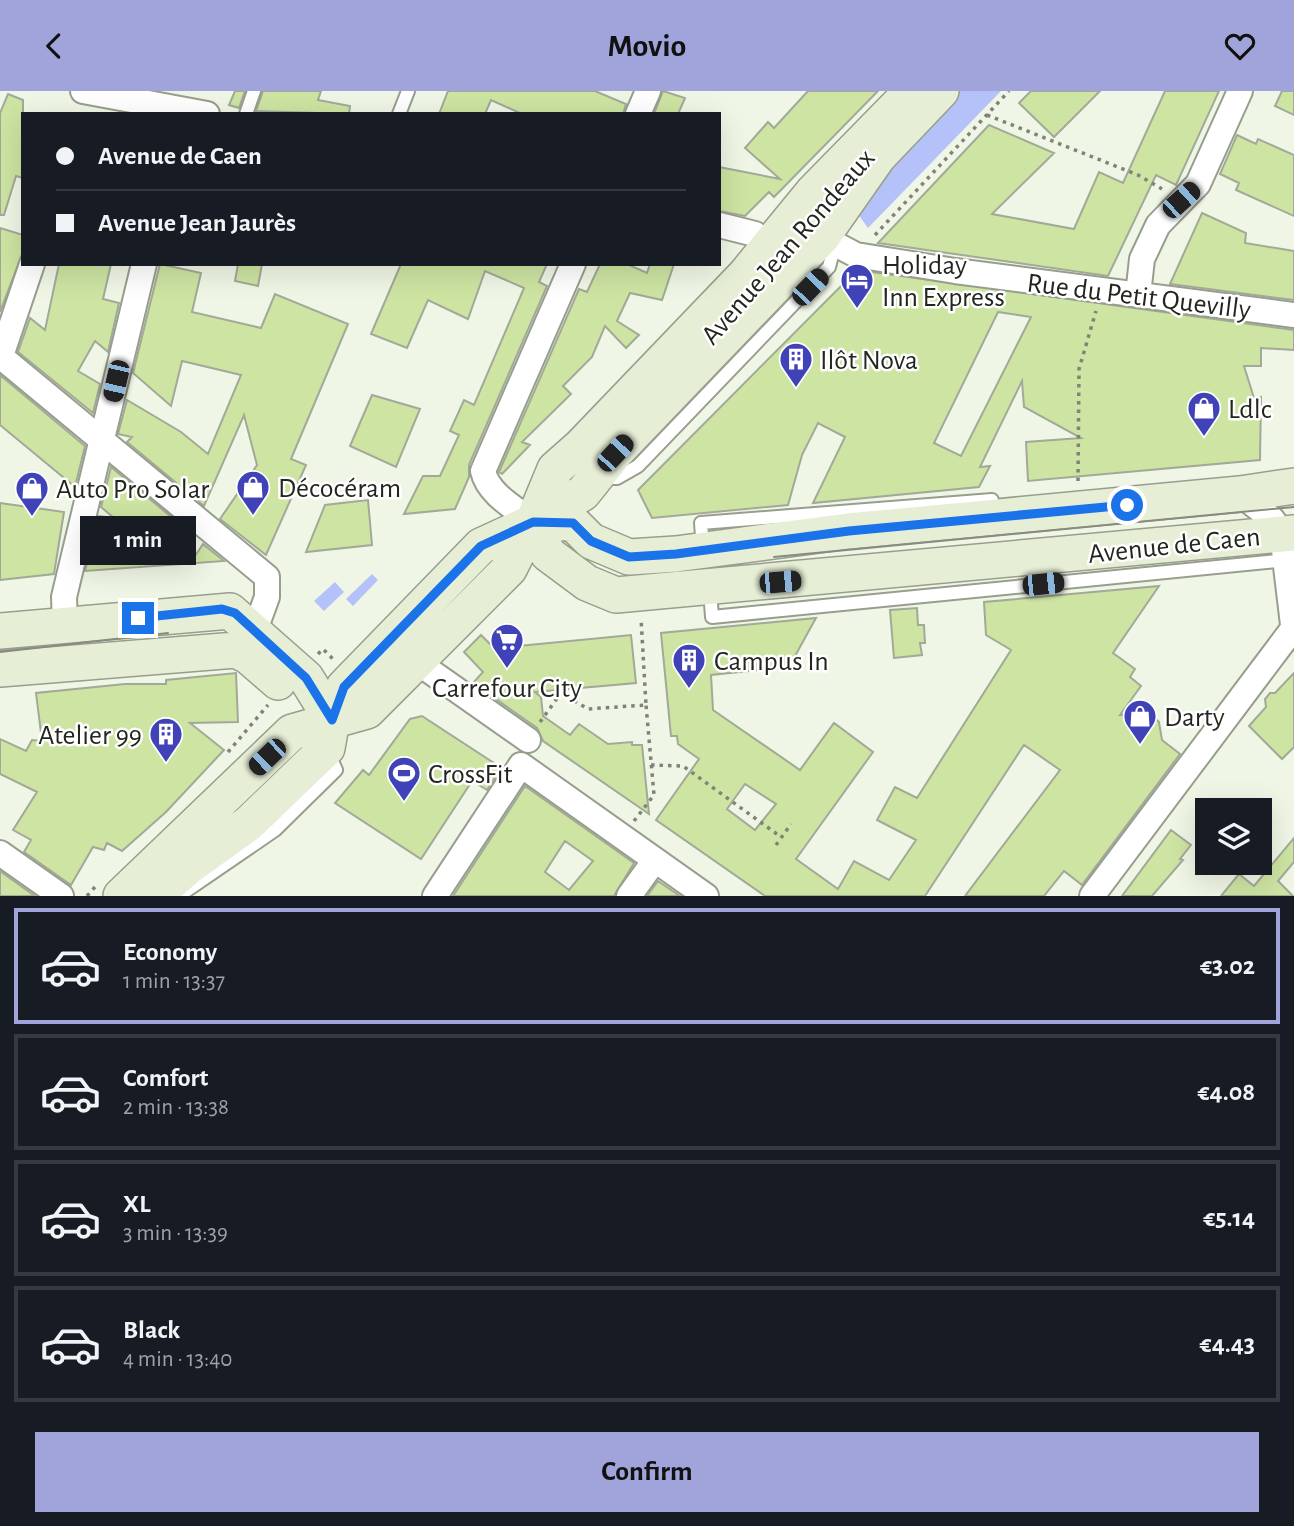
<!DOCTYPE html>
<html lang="en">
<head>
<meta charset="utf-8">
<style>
	:root { --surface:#171b24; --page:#242831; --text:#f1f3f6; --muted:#9ea1a6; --line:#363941; --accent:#a1a4da }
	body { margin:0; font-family:"Alegreya Sans",sans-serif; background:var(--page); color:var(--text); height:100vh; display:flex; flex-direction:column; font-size:26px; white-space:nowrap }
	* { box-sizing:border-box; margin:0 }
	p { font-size:23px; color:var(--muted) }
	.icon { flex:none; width:38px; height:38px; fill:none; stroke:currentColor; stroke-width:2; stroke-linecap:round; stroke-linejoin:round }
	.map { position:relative; height:805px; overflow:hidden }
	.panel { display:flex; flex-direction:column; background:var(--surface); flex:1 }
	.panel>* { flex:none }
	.hud { position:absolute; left:21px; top:21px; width:700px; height:154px; border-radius:0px; box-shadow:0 7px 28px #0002; display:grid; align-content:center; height:154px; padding:0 35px; background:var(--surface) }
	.buttons { position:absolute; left:1195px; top:707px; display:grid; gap:14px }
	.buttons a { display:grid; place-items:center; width:77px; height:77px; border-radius:0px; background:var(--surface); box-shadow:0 7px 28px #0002; font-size:35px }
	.end { position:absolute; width:32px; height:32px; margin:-16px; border:9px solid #1a73e8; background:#fff; box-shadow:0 0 0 4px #fff }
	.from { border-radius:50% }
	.bubble { position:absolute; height:49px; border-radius:0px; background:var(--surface); box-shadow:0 7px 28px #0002; font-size:23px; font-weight:600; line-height:49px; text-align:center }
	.car { position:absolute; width:21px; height:42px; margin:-21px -10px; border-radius:9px; box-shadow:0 0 5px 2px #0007; background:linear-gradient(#222 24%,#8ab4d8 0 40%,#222 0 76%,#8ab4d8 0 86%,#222 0) }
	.hud b { display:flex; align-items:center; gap:24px; height:66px; font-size:26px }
	.hud b+b { border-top:2px solid var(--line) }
	.hud i { width:18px; height:18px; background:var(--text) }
	ul { padding:12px 0 0; list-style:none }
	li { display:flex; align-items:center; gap:21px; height:116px; margin:0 14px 10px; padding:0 21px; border:4px solid var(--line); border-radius:0px }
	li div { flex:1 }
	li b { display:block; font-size:26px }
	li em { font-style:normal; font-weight:600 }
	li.current { border-color:var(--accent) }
	li>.icon { width:63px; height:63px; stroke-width:1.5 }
	.action { display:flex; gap:14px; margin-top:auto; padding:14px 35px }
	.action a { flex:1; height:80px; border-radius:0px; background:var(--accent); color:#111; font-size:28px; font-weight:600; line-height:80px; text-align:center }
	header { display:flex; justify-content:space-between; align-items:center; height:91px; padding:0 35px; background:var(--accent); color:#111; font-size:32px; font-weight:600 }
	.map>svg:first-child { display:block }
</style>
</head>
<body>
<header><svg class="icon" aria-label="back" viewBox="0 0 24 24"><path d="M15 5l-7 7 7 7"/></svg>Movio<svg class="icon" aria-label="heart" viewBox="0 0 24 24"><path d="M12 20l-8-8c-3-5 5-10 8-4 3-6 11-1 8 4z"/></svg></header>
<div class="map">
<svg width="1294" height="805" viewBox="0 0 1294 805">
	<rect width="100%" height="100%" fill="#f0f6e5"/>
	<path fill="#b5c1f9" d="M954,0H1001L868,137L853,116Z
		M372,483L378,489L353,515L346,508Z
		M335,491L344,501L324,520L314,510Z"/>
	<path fill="#cde4a2" stroke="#a2a998" stroke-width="2" fill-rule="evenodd" d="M235,0H245L239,17L229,14Z
		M263,0H321L318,9L350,15L349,23L256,20Z
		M448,0H595L626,13L623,23H522L491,9L485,23H439Z
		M663,0L685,7L678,23H654Z
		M808,0H878L774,106L769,101L745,125L719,120V76L780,88L745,57L768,31L774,37Z
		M1031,0H1100L1054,46L1019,12Z
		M1165,0H1219L1176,94L1156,84L1108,185L878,152L989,34L1054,62L992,123L1074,138L1099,81L1123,92Z
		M1282,0H1294V24L1275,15Z
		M8,3L23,9V87L16,85L4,124H0V22Z
		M1237,44L1256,53L1258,48L1294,64V125L1236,99L1239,92L1220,83Z
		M1202,122L1246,142L1245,152L1294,160V209L1170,193Z
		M0,137L23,144V161L0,221Z
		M59,173H111L103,208L119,212L108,261L95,250L78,280L100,293L93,322L18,261L30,227L45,239Z
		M160,173L201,182L192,221L261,237L275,203L348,233L291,368L306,374L266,464L220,428L257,374L244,324L204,415L127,351L132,346L118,343L127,309L181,341L208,363L241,284L182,270L171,315L133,282Z
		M238,173H262L258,195L235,190Z
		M401,173H547L539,191L547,195L469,374V386L455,418L404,423L423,385H440L459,344L450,340L464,309L474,314L524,197L485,180L468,228L428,209L407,257L371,243Z
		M600,173H627L647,182L650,173H674L662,209L630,202L617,230L639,244L626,257L605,235L592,266L563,295L571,303L522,351L530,354L502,383L499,381L579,198L587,201Z
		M857,179L1294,239V259L1261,257V275H1244L1254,307L1261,306L1260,369L1028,390L1026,351L1081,347L1024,316L1022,290L980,376L990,375L979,396L813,412L845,346L818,332L802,364L788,414L652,427L638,399ZM998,221L1031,226L961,365L934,352Z
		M0,284L85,355L75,396L0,334Z
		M372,304L420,318L396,376L350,355Z
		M111,376L192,443L184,463L193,468L203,453L224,470L85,480L99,425L114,427L101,416Z
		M368,409L372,454L306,461L325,414Z
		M0,412L64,421L54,483L0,489Z
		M1159,495L1113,562L1135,578L1130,586L1141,595L1120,624L1149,622L1159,631L1162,649L1180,663L1082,794L1064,780L1044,805H965L1060,679L1024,654L925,805H765L656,729L699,668L678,653L677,645H671L661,542L816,527L789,576L711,584L713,619L800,679L834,632L873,661L796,768L838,798L854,770L889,789L916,749L877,729L895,696L917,707L1011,559L986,544L984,511ZM745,693L776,713L755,739L727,718Z
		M917,517L918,534H924L925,552H920L922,564L894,567L890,519Z
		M481,544L500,563L507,556L631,544L636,592L535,601L541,606L543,625L570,644L579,633L608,653L632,651V654H642L649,723L543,650L537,637L473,592L483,581L464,561Z
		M236,582L238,631L190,632L224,659L166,721L122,760L107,752L104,759L93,756L71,794L24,761L31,749L13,739L37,701L0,683V648L26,660L32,649L42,650L36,602L125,593H166V589Z
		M1294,582V656L1282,668L1249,635L1266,616L1265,608L1270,602H1275Z
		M422,625L497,674L498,682L487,699L472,690L421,768L335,712L363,679L369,684L410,628Z
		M525,695L634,772L614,805H453ZM565,750L593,770L569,799L545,781Z
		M1171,739L1191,754L1180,768L1183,769L1152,805H1122Z
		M1294,747V771L1278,790L1293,805H1221L1239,783L1254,795Z
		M0,780L35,805H0Z
		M658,790L680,805H647Z"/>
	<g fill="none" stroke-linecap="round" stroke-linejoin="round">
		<defs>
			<path id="lane" d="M246,23L254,0
				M399,23L408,0
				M602,387H617L638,375L829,176L835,153
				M703,458L701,432L992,409
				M710,499L712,526L1287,469
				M183,802L275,739L336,679L328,661"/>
			<path id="street" d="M83,0L207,23
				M638,23L648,0
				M719,134L755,143L768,153
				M822,146L856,164L955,180L1294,224
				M1138,204L1142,168L1158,134L1198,93L1240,0
				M0,265L267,486V506L255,539
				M1,265L32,173
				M1240,403L1272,428L1282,442L1294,542
				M533,431C515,417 488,403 483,380L573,173
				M65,534L64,506L144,173
				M417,571L528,649
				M0,762L61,805
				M435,805L521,674L706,805
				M629,805L655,769
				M1092,805L1292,539"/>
			<path id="secondary" d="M533,431L548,463L587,492L616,504L1294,442
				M533,431L573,432L591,450L629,466L676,463L848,440L1240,403L1294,395
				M0,540L230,520L306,587L332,629
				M0,578L236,559L248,565L278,591
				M121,805L292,641L367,620L509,478L533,431L555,378L581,355L745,184L813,101L912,0
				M155,805L188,776L248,733L327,657L332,629L344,596L481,455L533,431L583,402L615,362L822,146L878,66L941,0"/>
		</defs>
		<use href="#lane" stroke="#989e8d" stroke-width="16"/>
		<use href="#street" stroke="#989e8d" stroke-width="28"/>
		<use href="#secondary" stroke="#989e8d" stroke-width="38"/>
		<path stroke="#7f8378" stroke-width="3.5" stroke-dasharray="3.5 5" stroke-linecap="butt" d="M987,24L1138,84L1162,98
			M875,144L1009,0
			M1078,390L1079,278L1096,220
			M318,563L323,558L335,570
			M540,631L561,602L588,618L646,614L641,527
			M228,661L268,614
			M651,674L683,675L781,746
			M634,730L654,704L646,614
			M776,754L791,733
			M87,805L95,796"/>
		<use href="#lane" stroke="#fff" stroke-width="12"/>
		<use href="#street" stroke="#fff" stroke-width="24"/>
		<use href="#secondary" stroke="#e6eed6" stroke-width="35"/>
		<path stroke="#878b80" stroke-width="2" d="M774,466L1294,416
			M0,561L168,542"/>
	</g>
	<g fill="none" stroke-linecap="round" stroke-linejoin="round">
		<path stroke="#1a73e8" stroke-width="9" d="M138,527L222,518L235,522L306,587L332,629L344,596L481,455L533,431L573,432L591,450L629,466L676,463L849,440L1127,414"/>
	</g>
	<defs>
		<symbol id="hotel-pin" viewBox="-11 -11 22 30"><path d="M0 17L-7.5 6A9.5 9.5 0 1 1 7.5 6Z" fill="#4043b8" stroke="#fff"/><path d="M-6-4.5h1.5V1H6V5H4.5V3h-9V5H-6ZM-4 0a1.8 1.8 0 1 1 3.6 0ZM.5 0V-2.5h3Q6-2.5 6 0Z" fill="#fff"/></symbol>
		<symbol id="building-pin" viewBox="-11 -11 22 30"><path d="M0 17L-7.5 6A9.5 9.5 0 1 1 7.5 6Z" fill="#4043b8" stroke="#fff"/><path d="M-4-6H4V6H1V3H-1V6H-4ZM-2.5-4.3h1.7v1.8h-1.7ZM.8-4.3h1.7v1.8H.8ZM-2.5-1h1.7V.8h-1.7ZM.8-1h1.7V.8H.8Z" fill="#fff"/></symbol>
		<symbol id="shop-pin" viewBox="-11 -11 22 30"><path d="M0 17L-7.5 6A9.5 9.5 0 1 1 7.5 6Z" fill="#4043b8" stroke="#fff"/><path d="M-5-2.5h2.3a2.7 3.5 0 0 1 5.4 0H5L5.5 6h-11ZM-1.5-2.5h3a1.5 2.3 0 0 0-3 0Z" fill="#fff"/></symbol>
		<symbol id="supermarket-pin" viewBox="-11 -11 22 30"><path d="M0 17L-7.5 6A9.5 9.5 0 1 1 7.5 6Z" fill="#4043b8" stroke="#fff"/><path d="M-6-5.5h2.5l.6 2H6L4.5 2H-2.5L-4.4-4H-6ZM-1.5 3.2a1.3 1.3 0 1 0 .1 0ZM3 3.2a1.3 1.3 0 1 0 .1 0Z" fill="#fff"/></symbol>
		<symbol id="stadium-pin" viewBox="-11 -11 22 30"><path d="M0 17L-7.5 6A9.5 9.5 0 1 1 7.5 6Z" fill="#4043b8" stroke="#fff"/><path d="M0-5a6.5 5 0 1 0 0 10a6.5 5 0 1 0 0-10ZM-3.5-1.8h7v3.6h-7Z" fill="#fff"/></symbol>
	</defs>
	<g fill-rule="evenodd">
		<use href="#hotel-pin" x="838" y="170" width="38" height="52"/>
		<use href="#building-pin" x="777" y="249" width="38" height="52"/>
		<use href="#shop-pin" x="1185" y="298" width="38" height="52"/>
		<use href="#shop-pin" x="234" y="377" width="38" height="52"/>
		<use href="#shop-pin" x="13" y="378" width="38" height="52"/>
		<use href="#supermarket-pin" x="488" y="530" width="38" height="52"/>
		<use href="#building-pin" x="670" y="550" width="38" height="52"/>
		<use href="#shop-pin" x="1121" y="606" width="38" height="52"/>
		<use href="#building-pin" x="147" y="624" width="38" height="52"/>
		<use href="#stadium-pin" x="385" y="663" width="38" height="52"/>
	</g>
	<g text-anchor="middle" stroke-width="5" stroke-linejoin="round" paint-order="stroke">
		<g font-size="28" fill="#23251f" stroke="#fff">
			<text transform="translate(787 155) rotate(-49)" y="10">Avenue Jean Rondeaux</text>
			<text transform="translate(1139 204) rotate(7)" y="10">Rue du Petit Quevilly</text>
			<text transform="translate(1174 453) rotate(-6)" y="10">Avenue de Caen</text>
		</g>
		<g font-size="28" fill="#23251f" stroke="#fff" text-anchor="start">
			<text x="882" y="183">Holiday<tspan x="882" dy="32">Inn Express</tspan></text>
			<text x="820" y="278">Ilôt Nova</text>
			<text x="1228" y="327">Ldlc</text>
			<text x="278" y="406">Décocéram</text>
			<text x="56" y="407">Auto Pro Solar</text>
			<text x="714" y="579">Campus In</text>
			<text x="507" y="606" text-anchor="middle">Carrefour City</text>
			<text x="1164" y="635">Darty</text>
			<text x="142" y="653" text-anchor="end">Atelier 99</text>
			<text x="428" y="692">CrossFit</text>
		</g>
	</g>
</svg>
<div class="buttons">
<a><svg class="icon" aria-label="layers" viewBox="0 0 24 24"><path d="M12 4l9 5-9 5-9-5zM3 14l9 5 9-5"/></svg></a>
</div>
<i class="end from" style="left:1127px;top:414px"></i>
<i class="end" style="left:138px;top:527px"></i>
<div class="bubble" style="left:80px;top:425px;width:116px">1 min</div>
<i class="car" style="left:1181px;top:109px;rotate:48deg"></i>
<i class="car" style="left:810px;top:196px;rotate:44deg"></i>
<i class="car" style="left:116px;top:290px;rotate:193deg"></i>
<i class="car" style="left:615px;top:362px;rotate:43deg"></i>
<i class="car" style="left:780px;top:491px;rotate:85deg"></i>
<i class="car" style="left:1043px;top:493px;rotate:84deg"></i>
<i class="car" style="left:267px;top:666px;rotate:226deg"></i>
<div class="hud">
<b><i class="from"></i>Avenue de Caen</b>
<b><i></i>Avenue Jean Jaurès</b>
</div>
</div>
<section class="panel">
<ul>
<li class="current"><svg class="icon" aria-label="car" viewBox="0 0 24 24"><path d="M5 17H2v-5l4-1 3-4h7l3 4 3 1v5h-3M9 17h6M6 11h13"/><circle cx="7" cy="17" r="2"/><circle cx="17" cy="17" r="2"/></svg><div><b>Economy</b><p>1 min · 13:37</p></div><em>€3.02</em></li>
<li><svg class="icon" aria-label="car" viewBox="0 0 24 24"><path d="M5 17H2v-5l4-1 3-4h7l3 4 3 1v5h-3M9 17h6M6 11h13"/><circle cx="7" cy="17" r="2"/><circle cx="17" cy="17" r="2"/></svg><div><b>Comfort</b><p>2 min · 13:38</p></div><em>€4.08</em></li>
<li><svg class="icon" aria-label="car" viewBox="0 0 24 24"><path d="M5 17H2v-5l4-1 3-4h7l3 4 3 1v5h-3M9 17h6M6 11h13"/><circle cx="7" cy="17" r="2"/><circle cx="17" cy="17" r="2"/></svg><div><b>XL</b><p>3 min · 13:39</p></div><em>€5.14</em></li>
<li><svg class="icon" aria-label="car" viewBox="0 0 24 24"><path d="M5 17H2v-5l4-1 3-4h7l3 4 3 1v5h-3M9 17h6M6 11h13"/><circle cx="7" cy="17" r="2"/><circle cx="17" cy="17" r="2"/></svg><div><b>Black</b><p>4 min · 13:40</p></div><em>€4.43</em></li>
</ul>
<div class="action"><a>Confirm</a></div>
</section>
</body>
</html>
